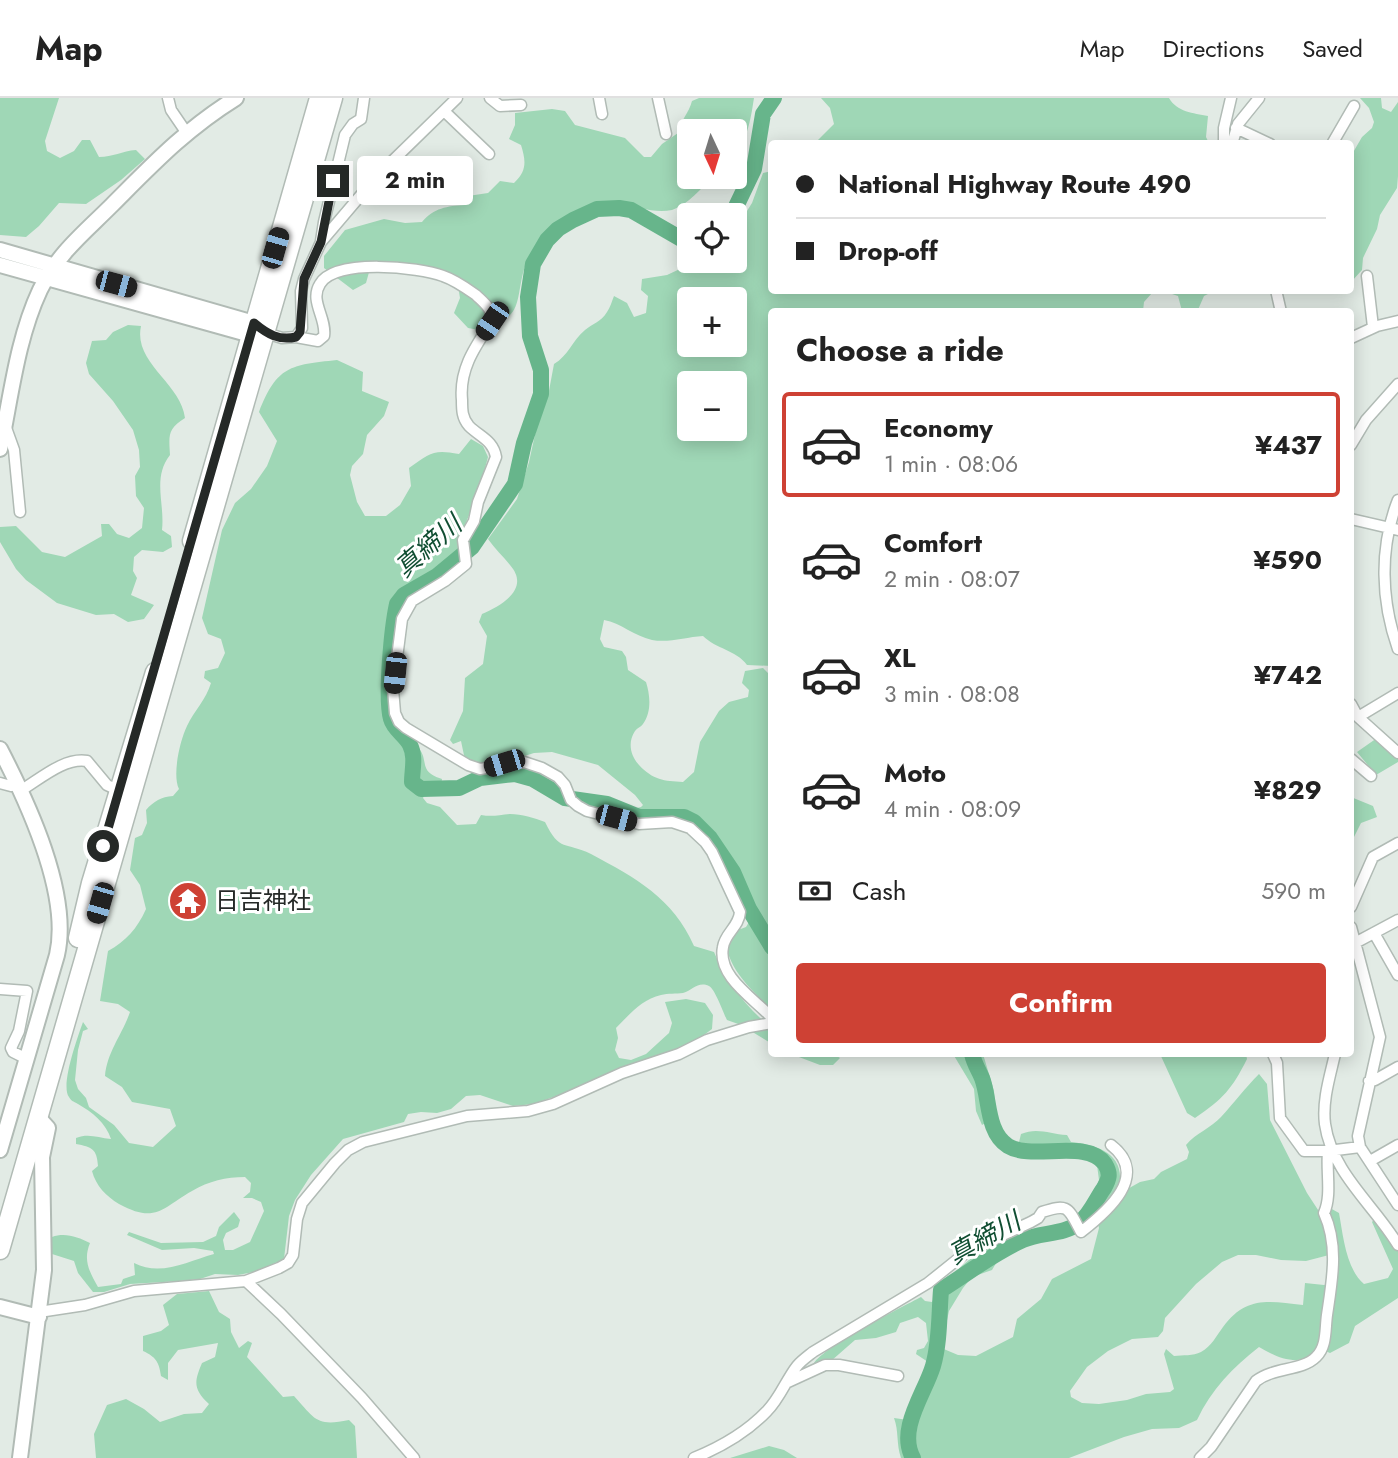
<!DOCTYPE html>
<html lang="en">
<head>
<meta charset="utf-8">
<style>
	:root { --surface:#fff; --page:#f2f2f2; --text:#222; --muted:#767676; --line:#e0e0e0; --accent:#ce4134 }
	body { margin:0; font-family:Jost,"Noto Sans JP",sans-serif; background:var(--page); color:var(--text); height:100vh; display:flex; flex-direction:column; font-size:26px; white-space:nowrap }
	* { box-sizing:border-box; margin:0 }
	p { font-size:23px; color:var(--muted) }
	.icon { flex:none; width:38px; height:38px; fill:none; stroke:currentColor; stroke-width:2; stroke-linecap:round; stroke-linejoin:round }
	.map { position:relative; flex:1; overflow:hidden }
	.sheet { position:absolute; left:768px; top:210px; width:586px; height:749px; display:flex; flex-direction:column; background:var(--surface); border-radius:7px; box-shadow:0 4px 18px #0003 }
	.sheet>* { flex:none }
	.top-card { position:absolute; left:768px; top:42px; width:586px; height:154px; border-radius:7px; box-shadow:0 4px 18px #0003; display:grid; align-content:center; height:154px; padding:0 28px; background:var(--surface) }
	.needle { width:46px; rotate:176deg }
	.buttons { position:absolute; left:677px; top:21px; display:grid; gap:14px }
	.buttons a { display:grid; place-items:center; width:70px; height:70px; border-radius:7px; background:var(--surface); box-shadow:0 4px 18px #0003; font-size:35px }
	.end { position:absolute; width:32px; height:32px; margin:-16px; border:9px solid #252927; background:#fff; box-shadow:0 0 0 4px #fff }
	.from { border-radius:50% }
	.bubble { position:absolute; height:49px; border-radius:7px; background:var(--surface); box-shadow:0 4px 18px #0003; font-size:23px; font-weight:700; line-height:49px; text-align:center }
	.car { position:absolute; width:21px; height:42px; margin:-21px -10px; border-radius:9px; box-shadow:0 0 5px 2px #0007; background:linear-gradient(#222 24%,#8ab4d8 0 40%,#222 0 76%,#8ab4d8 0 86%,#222 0) }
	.top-card b { display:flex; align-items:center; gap:24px; height:66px; font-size:26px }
	.top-card b+b { border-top:2px solid var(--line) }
	.top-card i { width:18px; height:18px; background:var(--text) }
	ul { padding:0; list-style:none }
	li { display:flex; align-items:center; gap:21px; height:105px; margin:0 14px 10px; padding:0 14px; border:4px solid transparent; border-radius:7px }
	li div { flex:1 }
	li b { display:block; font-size:26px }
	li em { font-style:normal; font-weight:700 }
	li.current { border-color:var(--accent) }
	li>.icon { width:63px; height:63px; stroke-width:1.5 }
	h2 { padding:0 28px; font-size:32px; line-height:84px }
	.pay { display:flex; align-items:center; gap:18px; height:77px; padding:0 28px; font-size:26px }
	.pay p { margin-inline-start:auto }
	.button { display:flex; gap:14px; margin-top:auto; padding:14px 28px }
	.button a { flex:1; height:80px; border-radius:7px; background:var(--accent); color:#fff; font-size:28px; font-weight:700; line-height:80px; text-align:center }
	header { display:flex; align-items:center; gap:42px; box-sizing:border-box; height:98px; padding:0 35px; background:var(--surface); border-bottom:2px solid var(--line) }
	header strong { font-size:33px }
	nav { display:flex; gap:38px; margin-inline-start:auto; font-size:24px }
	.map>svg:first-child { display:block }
</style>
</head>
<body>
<header>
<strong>Map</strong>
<nav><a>Map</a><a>Directions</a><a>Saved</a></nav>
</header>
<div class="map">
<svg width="1398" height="1360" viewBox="0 0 1398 1360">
	<rect width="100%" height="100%" fill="#e2ebe5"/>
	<path fill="#9fd7b6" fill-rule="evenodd" d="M0,0H59L45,43L47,53L60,60L74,53L82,42H90L99,59C113,59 122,53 136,52L145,61L121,82L86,106L59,105L39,128L26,139L0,137Z
		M699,0H754C751,19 748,41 735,55V33H690V79H713C701,90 688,107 672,112C654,116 637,108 620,105C596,101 574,116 556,128C541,139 528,156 523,175C516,204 521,225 483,224L479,232L468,230L454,215L460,200L457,181L371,167L366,185L353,192L324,170V158L345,132L384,121L405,125L422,124C434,110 447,108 465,107L468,98L488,95L500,83L514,85C527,73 526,63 521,47L509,41L515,27V15L552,11L565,13L575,27L625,40L644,59H651L662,46L678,35C680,23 689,15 692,3Z
		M821,0H1169C1177,14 1193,15 1208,18L1206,39L1209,45H815L834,26L830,10Z
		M1360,0H1381L1382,10L1391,14L1398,4V78L1397,90L1380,117L1377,131L1363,160L1362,172L1352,183L1351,58L1362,39L1372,30L1374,24L1369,10Z
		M772,73V192H1210L1212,194L1204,198L1197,214L1182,213L1178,198L1166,194L1152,195L1144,204L1143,213L772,214V568L747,567C736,552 716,551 703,538C686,539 669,545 652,542C634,538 621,525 604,522L600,541L604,549L622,553L626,559L628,572L646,584C650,597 652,613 643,626C641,629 637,630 635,633C627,645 631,658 639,667C653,682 664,683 683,684L694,674L700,644L719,613L729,604L748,599L749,592L742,585L745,573L763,570L772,579V913C755,894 733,877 727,851L738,832L746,829L749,824L748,815L724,767L714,739L692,718L677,713L660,712L635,722L576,704L573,694L602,700L633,711L641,709L643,707L635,697L598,667L552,654L534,655L518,660L515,669L552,683L561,694L558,699C541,696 536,690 521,684C511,680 489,680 476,677L465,662L461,643L453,646L450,642L463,613L465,580L483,566L487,538L479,524L482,516C501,508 531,491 510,467C503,458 495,451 488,441L517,401L529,364L536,332L548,298L554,266C568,258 572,243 585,232C592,226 601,224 607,214C610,210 612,203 614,198L627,205L634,219L646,215L648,198L641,192L642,181L667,177L682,170L686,155H689L690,163H735V132L752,105L763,75ZM690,201H735V247H690ZM690,285H735V331H690Z
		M128,227L141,228C133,265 181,285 185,320C167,331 169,338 170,357C152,380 165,405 162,432L171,438L172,449L163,454L142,452L134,459L133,473L137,480L131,497L154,507L144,521L128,524L114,516L96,517L57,505L26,482L16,471L0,444V429L16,428L42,454L65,459L102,438L101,426H109L117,436L129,440L142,430L144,410L136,398L135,378L140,369L139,352L133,332L113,303L89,276L86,265L92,243L106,242L113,234Z
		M337,262L363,274L362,293L389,304L384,318L367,337L363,356L352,368L350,377L357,404L365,418H386L400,407L411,388L409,370C430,355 433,351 459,356L471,341L483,348L488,359L479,393L458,444V455L445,466L396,495C388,525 369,613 395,636C402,642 412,642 418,649C430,663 417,673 442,681L441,688L428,689L423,700L427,705L440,709L457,727L476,726L481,717C492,719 499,717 510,716C522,716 534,720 545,724C560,755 565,743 591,756C636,780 673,800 694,848L714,854C727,886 746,908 772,931V946L741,927L727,922C723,914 715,891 709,888C698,883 693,892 683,895C676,896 668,895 661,897C642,901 629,917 616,930L618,940L615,952L619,960L631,962L646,956L669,935L672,925L665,904L686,901L705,905L713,917L712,931L692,946L676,953L616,971L595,984L534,1006L513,1008L480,997L466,998L451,1011L437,1015L421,1014L408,1016L404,1024L343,1041L311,1077L295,1102L289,1118L284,1161L258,1173L238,1177L215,1176L200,1181L180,1183L130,1186L104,1194H93L78,1175L74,1163L52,1156V1139C65,1134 78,1139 90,1145C83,1162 89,1173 98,1189L121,1186L123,1181L135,1177L134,1165C161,1179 188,1163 214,1156L213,1153L194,1150L162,1152L127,1137L129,1134L161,1145L203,1144L216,1138L219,1129L234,1114L240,1122L238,1129L226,1135L223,1142L225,1152H233L250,1144L264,1113L261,1104L252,1100H243L250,1094L251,1085L245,1079C226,1079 209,1083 192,1093C162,1110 156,1126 119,1106C106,1098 96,1088 92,1073L98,1068C97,1051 92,1049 76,1046V1040C89,1035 98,1040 111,1041C106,1025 92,1014 78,1006C73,1003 71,1003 69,999C60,988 78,938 83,924L88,931L83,933L78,952L75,982L78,991L86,1000L89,1009L114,1027L129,1045L153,1049L176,1028L170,1011L132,1004L122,989L105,978C107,954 122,937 130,914L118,906L100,903L108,853C126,843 137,831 146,811L140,787L130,772L135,740L142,737L147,725L146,712C154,703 161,699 173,698L179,691C172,677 180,642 187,628C194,613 206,602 211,585L204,580L205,573L218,570L225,555L221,541L208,536L202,520L222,432L235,405L251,391L267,368L277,343L259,314C277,268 290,267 337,262Z
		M1377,640L1398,659V664L1376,677L1357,654Z
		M1351,699L1373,708L1377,719L1361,725L1351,745Z
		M791,956H834L840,960L833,967H820Z
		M953,956H983L994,993L996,1019L982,1027L976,1013L974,991Z
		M1160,956H1246L1247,961C1232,991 1223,1001 1195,1020L1187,1015Z
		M1259,976L1267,986L1270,1022L1307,1095L1322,1118L1328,1132L1329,1157L1306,1163L1281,1162L1256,1157H1238L1222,1164L1196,1186L1165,1220L1163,1233L1158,1239L1132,1241L1108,1253L1087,1269L1070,1293L1071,1299L1082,1305L1099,1306L1127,1302L1146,1296L1170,1294L1174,1291L1164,1256L1166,1251L1174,1258C1183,1257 1193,1258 1201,1254C1211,1249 1217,1237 1223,1229C1246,1198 1268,1203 1303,1207L1305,1185L1324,1187L1336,1184L1330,1110L1339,1115C1343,1137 1346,1171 1364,1186L1388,1180L1393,1171L1372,1124L1376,1119L1398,1148V1200L1355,1228L1349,1245L1330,1255L1318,1250L1314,1259C1292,1266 1278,1260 1259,1249C1233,1269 1211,1292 1197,1322L1179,1330L1152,1331L1124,1339L1069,1360H901C896,1346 899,1333 894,1320L908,1322L923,1300L931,1266L916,1256L917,1252L924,1250L928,1243L926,1225L918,1219L900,1225L896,1234L876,1240L855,1242L831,1263L813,1267C819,1251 902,1209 921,1199L925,1203L932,1204C944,1180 990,1138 1018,1138L1019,1147L998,1162L992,1172L972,1179L963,1190L949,1213L942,1245L939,1249L958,1257L976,1258L1013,1239L1017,1221L1041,1201L1052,1181L1091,1161L1099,1130L1096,1116L1086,1113L1099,1082L1097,1067L1084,1059L1018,1048L1021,1036C1037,1029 1050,1036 1067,1037L1071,1044C1098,1047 1126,1056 1119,1089L1124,1093L1140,1084L1154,1081L1161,1074L1187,1061L1189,1054L1186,1047C1196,1035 1211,1030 1221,1019C1234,1005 1245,990 1259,976Z
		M209,1193L219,1214L230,1221L231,1234L239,1250L248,1243L252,1245L247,1259L283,1299L294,1298C315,1321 316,1329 349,1322L355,1328L357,1360H96L94,1336L107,1307L126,1301L144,1311L160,1324L184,1316L202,1315L209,1306C193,1291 194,1284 202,1265L215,1259L218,1245L178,1252L168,1265V1282L161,1278C159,1264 156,1259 143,1253V1238L161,1233L169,1227L163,1207L177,1196Z
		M769,1348L784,1352L797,1360H730Z"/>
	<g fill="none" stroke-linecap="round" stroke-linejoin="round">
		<path stroke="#67b58b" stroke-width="16" d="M732,117L754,71L763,16L774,0
			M690,146L631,112L619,110L597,111L573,122L558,131L547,142L533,166L528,199L530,238L541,272V296L524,345L515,386L472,449L437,478L404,497L397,506C392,529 385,599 391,621C394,632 405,637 410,647C416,659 412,672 412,684L421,691L459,690L480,680L515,676L533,681L565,700L607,706L639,719H684L694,724L710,740L733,774L749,811L772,849
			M913,1360C897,1331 925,1295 933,1268C940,1244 939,1216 941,1192C968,1175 994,1155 1023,1142C1040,1134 1064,1137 1079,1125C1090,1117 1096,1101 1104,1090C1109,1081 1111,1076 1105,1066C1087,1040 1032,1063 1008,1048C986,1034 990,1000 982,980C978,971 974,965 972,956"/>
		<defs>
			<path id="street" d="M168,0L171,12L186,34
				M490,0L500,8L521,7
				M599,0L602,16
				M658,0L666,36
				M444,13L489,56
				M1236,30L1270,46
				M1224,46V30L1231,0
				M1232,46L1238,26L1259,0
				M1332,46L1354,8
				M378,77L433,91
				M321,143L324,124L345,37L353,26L361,21L364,0
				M1367,178L1373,229
				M1276,192L1281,214
				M266,235L282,240L296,239L318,243L324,238C327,220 309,203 320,186C335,160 419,169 443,178C455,182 466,190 476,197C484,205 493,211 492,223C475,249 459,271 462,302C462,312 462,320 469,328C480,339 493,342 496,359L478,404L474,423L463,442L466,466L445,483L412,503L402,521L393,591L395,615L399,624L406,630L468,667L480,671L524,664L542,670L558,679L565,687L571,702L578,708L587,713L639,726L672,724L690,730L705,744L712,754L740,814C739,829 725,835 723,849C717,879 755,901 772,920
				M296,239L302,230L301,193L304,181L321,144L378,77L457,0
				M1351,240L1377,228L1398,223
				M5,327L14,352L20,414
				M1351,347L1366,322L1398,286
				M1398,402C1379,450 1381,503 1398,551
				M1351,421L1398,432
				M1351,606L1358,619L1398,655
				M1358,619L1398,595
				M1351,661L1371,678
				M0,685L11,688L18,687
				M20,693C39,682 64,659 87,663L107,687L120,693
				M1351,809L1373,759L1398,745
				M1351,829L1380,939L1358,1038L1360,1049L1398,1107
				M1374,835L1398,877
				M1355,845L1398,822
				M0,891L27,893L19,933L11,950L13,954L27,961
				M1273,956L1277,965L1280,1020L1304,1053H1328
				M1335,956C1330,978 1322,1003 1325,1026C1332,1075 1374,1107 1398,1147
				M1369,983L1375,982L1398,969
				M1370,1063L1398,1047
				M246,1183L281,1216L362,1300L414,1360
				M39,1214L85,1207L134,1193L246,1183L279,1170L288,1165L293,1157L297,1121L302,1105L335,1065L348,1052L363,1044L467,1018L528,1013L553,1006L622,975L679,956L707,942L749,929L772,925
				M788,1284L825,1267H839L898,1278
				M694,1360C721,1349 747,1334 767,1313C780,1300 786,1282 797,1268C801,1263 808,1258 813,1254L928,1185L968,1153L1031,1124L1038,1120L1042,1114C1069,1105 1068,1110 1081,1134C1108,1113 1150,1077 1111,1047
				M1200,1360L1211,1349L1256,1283C1274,1269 1302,1273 1316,1259C1327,1249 1325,1231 1327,1217C1332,1183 1339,1148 1324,1115C1332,1097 1326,1074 1328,1053L1360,1049"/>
			<path id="secondary" d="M0,152L254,225L262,232
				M0,167L251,237L258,236
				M0,351C11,299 17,241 40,192C58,155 84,135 112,107C153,66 186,31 236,0
				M0,651C28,705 71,796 57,857L0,1052
				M0,1209L39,1219
				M20,1360L44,1172L42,1059L48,1030L38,1019"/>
			<path id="highway" d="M192,443L319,0
				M78,840L91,785L155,574
				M0,1152L333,0"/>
		</defs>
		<use href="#street" stroke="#b1bbb5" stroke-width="13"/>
		<use href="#secondary" stroke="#b1bbb5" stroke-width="18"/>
		<use href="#highway" stroke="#b1bbb5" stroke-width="21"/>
		<use href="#street" stroke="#fff" stroke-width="10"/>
		<use href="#secondary" stroke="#fff" stroke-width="14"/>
		<use href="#highway" stroke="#fff" stroke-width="18"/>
	</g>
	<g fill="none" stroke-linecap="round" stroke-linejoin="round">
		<path stroke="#252927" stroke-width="9" d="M103,748L254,225C267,236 279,243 296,239L300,234L304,181L321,144L333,83"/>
	</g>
	<defs>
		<symbol id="temple-disc" viewBox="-11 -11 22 22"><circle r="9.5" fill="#ce4134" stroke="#fff"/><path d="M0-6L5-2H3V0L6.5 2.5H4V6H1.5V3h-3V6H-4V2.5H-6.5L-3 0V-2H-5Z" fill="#fff"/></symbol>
	</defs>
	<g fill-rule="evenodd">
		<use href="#temple-disc" x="166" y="781" width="44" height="44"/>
	</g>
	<g text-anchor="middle" stroke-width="6" stroke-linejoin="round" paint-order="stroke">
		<g font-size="24" fill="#252927" stroke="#fff" text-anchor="start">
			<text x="215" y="811">日吉神社</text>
		</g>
		<g font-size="26" font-style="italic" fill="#104e32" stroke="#fff">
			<text transform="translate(428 448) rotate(-41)" y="9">真締川</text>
			<text transform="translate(984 1140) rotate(-29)" y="9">真締川</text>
		</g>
	</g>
</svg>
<div class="buttons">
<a><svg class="needle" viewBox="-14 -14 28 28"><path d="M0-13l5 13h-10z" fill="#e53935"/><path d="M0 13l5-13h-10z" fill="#767676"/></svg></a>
<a><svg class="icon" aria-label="locate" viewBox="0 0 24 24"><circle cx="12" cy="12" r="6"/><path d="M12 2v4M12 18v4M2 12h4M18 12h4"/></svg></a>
<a>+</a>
<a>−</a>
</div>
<i class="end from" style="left:103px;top:748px"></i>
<i class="end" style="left:333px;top:83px"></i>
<div class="bubble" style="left:357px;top:58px;width:116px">2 min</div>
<i class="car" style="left:275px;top:150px;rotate:16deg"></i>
<i class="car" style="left:116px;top:186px;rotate:105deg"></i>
<i class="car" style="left:492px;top:223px;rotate:214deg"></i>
<i class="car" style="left:395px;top:575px;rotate:186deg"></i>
<i class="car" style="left:504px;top:665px;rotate:253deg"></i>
<i class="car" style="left:616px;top:720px;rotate:105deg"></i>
<i class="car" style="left:100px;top:805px;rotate:196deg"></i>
<div class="top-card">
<b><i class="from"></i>National Highway Route 490</b>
<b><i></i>Drop-off</b>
</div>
<section class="sheet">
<h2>Choose a ride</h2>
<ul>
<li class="current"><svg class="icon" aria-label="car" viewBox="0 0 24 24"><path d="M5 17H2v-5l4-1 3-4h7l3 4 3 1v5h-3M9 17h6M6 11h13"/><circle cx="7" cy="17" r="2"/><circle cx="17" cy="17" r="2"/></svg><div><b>Economy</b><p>1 min · 08:06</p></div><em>¥437</em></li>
<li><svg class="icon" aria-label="car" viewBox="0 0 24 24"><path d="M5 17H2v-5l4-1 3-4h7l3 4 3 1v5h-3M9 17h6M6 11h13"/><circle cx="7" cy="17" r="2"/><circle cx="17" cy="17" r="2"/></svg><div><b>Comfort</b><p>2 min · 08:07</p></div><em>¥590</em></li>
<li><svg class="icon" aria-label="car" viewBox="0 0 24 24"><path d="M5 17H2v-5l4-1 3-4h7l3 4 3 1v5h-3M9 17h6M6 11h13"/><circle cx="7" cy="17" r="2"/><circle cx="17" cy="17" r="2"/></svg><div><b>XL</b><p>3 min · 08:08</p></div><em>¥742</em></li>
<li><svg class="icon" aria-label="car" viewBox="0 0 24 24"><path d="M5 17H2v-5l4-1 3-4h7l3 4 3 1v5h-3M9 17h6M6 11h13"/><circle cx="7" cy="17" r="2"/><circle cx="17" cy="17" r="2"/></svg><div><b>Moto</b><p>4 min · 08:09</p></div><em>¥829</em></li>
</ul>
<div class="pay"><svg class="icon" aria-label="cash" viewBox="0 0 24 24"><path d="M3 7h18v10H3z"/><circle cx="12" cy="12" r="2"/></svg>Cash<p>590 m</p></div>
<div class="button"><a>Confirm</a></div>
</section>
</div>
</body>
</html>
